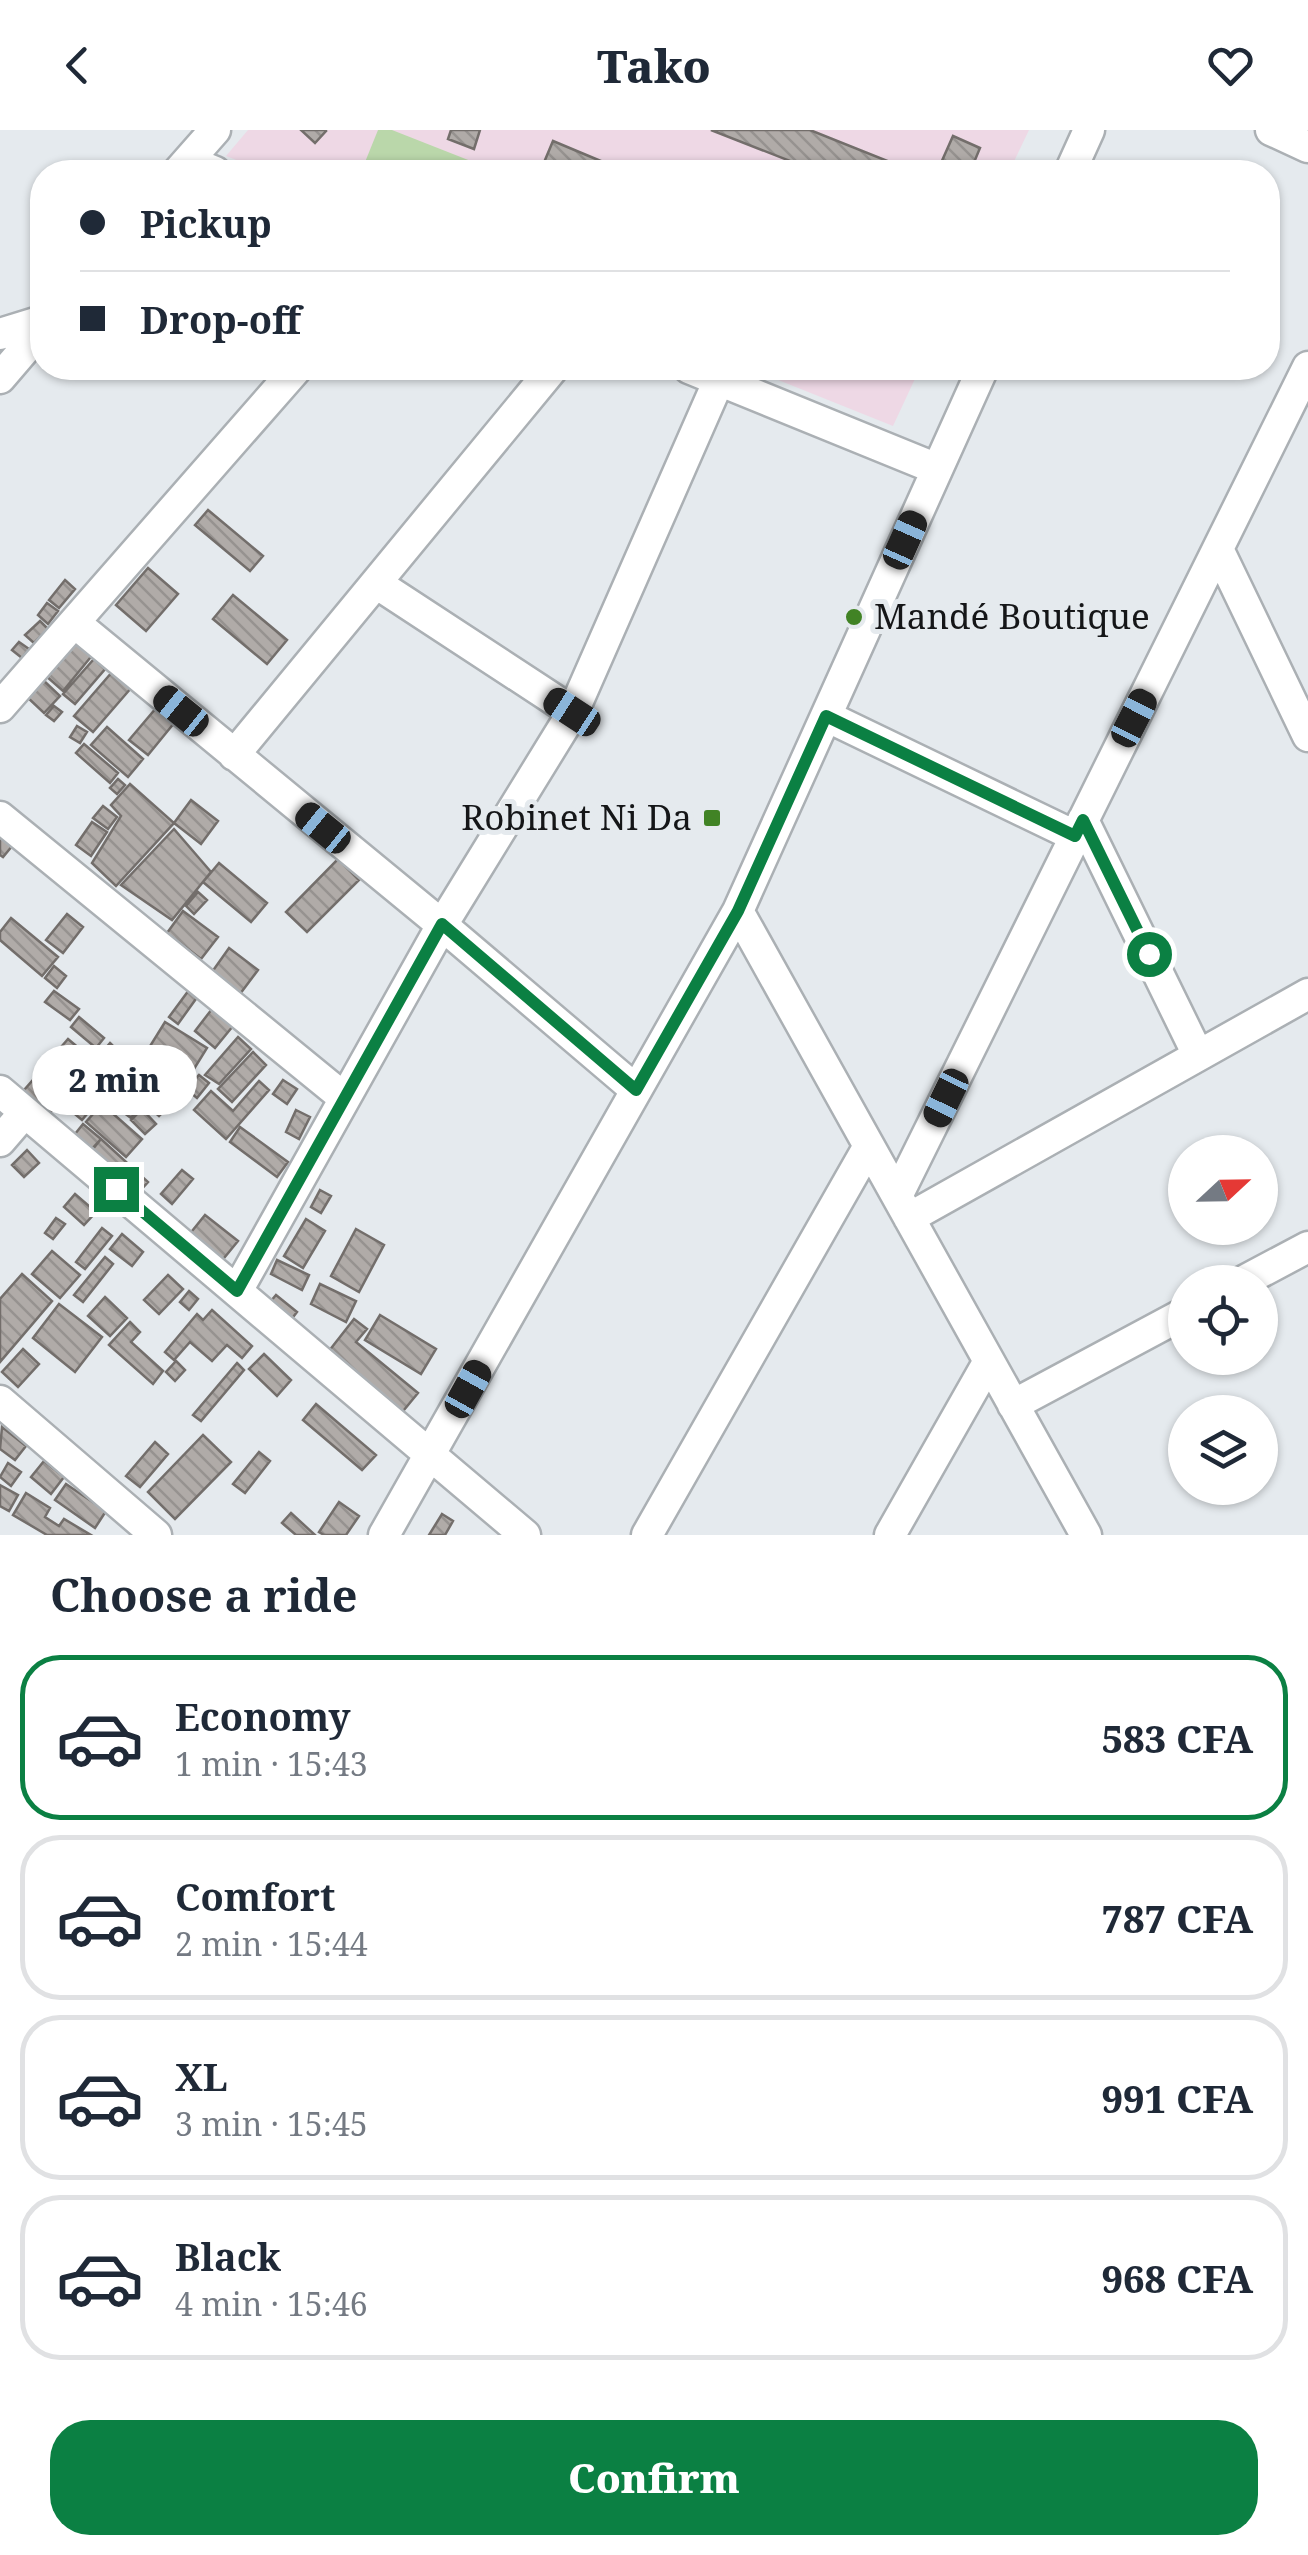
<!DOCTYPE html>
<html lang="en">
<head>
<meta charset="utf-8">
<style>
	:root { --surface:#fff; --page:#f2f2f3; --text:#1f2937; --muted:#747a83; --line:#e0e1e3; --accent:#0b8043 }
	body { margin:0; font-family:"Noto Serif",serif; background:var(--page); color:var(--text); height:100vh; display:flex; flex-direction:column; font-size:38px; white-space:nowrap }
	* { box-sizing:border-box; margin:0 }
	p { font-size:32px; color:var(--muted) }
	.icon { flex:none; width:55px; height:55px; fill:none; stroke:currentColor; stroke-width:2; stroke-linecap:round; stroke-linejoin:round }
	.map { position:relative; height:1405px; overflow:hidden }
	.sheet { display:flex; flex-direction:column; background:var(--surface); flex:1 }
	.sheet>* { flex:none }
	.banner { position:absolute; left:30px; top:30px; width:1250px; height:220px; border-radius:40px; box-shadow:0 2px 8px #0004; display:grid; align-content:center; height:220px; padding:0 50px; background:var(--surface) }
	.needle { width:65px; rotate:68deg }
	.fabs { position:absolute; left:1168px; top:1005px; display:grid; gap:20px }
	.fabs a { display:grid; place-items:center; width:110px; height:110px; border-radius:50%; background:var(--surface); box-shadow:0 2px 8px #0004; font-size:50px }
	.end { position:absolute; width:45px; height:45px; margin:-22px; border:12px solid #0b8043; background:#fff; box-shadow:0 0 0 5px #fff }
	.from { border-radius:50% }
	.bubble { position:absolute; height:70px; border-radius:35px; background:var(--surface); box-shadow:0 2px 8px #0004; font-size:32px; font-weight:800; line-height:70px; text-align:center }
	.car { position:absolute; width:30px; height:60px; margin:-30px -15px; border-radius:12px; box-shadow:0 0 8px 2px #0007; background:linear-gradient(#222 24%,#8ab4d8 0 40%,#222 0 76%,#8ab4d8 0 86%,#222 0) }
	.banner b { display:flex; align-items:center; gap:35px; height:95px; font-size:38px }
	.banner b+b { border-top:2px solid var(--line) }
	.banner i { width:25px; height:25px; background:var(--text) }
	ul { padding:0; list-style:none }
	li { display:flex; align-items:center; gap:30px; height:165px; margin:0 20px 15px; padding:0 30px; border:5px solid var(--line); border-radius:40px }
	li div { flex:1 }
	li b { display:block; font-size:38px }
	li em { font-style:normal; font-weight:800 }
	li.current { border-color:var(--accent) }
	li>.icon { width:90px; height:90px; stroke-width:1.5 }
	h2 { padding:0 50px; font-size:45px; line-height:120px }
	.cta { display:flex; gap:20px; margin-top:auto; padding:20px 50px }
	.cta a { flex:1; height:115px; border-radius:40px; background:var(--accent); color:#fff; font-size:40px; font-weight:800; line-height:115px; text-align:center }
	header { display:flex; justify-content:space-between; align-items:center; height:130px; padding:0 50px; background:var(--surface); font-size:45px; font-weight:800 }
	.map>svg:first-child { display:block }
</style>
</head>
<body>
<header><svg class="icon" aria-label="back" viewBox="0 0 24 24"><path d="M15 5l-7 7 7 7"/></svg>Tako<svg class="icon" aria-label="heart" viewBox="0 0 24 24"><path d="M12 20l-8-8c-3-5 5-10 8-4 3-6 11-1 8 4z"/></svg></header>
<div class="map">
<svg width="1308" height="1405" viewBox="0 0 1308 1405">
	<defs>
		<pattern id="building-back-hatch" width="6" height="6" patternUnits="userSpaceOnUse" patternTransform="scale(2.5)"><rect width="6" height="6" fill="#b0aba8"/><path d="M-1 5l2 2M0 0l6 6M5-1l2 2" fill="none" stroke="#969290"/></pattern>
	</defs>
	<rect width="100%" height="100%" fill="#e5eaee"/>
	<path fill="#eed8e5" d="M248,0H1029L1009,42H267L226,26Z
		M748,238H920L893,296Z"/>
	<path fill="#bad7aa" d="M378,0H392L486,37L484,42H361Z"/>
	<path fill="url(#building-back-hatch)" stroke="#736e6b" stroke-width="2.5" d="M301,0H325L326,1L315,13Z
		M451,0H480L474,19L448,9Z
		M711,0H810L905,38L904,42H818Z
		M953,6L980,18L970,42H937Z
		M553,11L627,42H540Z
		M208,380L263,426L250,441L195,395Z
		M148,438L178,464L146,501L116,475Z
		M65,450L75,459L59,478L49,470Z
		M233,465L287,510L267,534L213,489Z
		M47,473L58,481L48,494L38,485Z
		M40,491L48,499L34,513L25,505Z
		M81,502L99,517L63,561L45,545Z
		M19,512L29,519L22,528L12,520Z
		M101,521L112,531L75,574L63,564Z
		M113,541L132,557L93,602L74,586Z
		M43,550L60,566L44,583L27,567Z
		M54,576L62,582L54,591L46,585Z
		M157,577L175,592L148,625L129,610Z
		M77,596L87,602L80,613L70,607Z
		M107,597L143,629L128,647L91,615Z
		M84,614L118,643L110,653L76,623Z
		M118,649L125,655L117,664L110,658Z
		M130,654L174,693L116,756L92,733L121,686L111,675Z
		M191,670L218,691L201,714L174,693Z
		M103,676L117,687L108,699L93,688Z
		M92,692L107,702L91,726L76,715Z
		M174,699L211,742L172,790L121,755Z
		M0,704L13,715L3,727L0,725Z
		M338,729L359,750L307,802L286,782Z
		M219,733L267,773L251,792L203,752Z
		M198,762L207,770L194,784L186,776Z
		M183,781L218,807L201,829L167,803Z
		M67,784L83,797L63,823L46,810Z
		M11,788L58,827L42,846L0,810V802Z
		M229,818L258,840L240,864L212,842Z
		M54,836L66,846L57,858L45,848Z
		M189,860L198,866L178,894L169,887Z
		M54,861L79,879L70,890L45,872Z
		M212,879L233,896L215,918L195,901Z
		M79,887L104,908L96,918L71,897Z
		M165,892L207,918L189,947L147,921Z
		M238,907L251,919L219,954L205,945Z
		M68,909L81,920L55,950L42,939Z
		M110,913L123,926L118,932L105,919Z
		M253,922L266,935L232,972L218,959Z
		M148,923L184,954L180,965L142,930Z
		M110,929L123,939L115,951L101,940Z
		M135,932L180,969L175,975L130,938Z
		M95,937L113,953L82,990L63,974Z
		M67,940L79,949L69,962L58,953Z
		M39,943L64,966L44,990L18,967Z
		M199,945L209,953L197,968L186,959Z
		M126,946L165,980L159,986L121,952Z
		M283,950L297,959L287,974L273,964Z
		M259,951L269,960L226,1009L194,980L211,961L233,981Z
		M115,956L122,961L114,972L107,966Z
		M124,966L139,978L131,988L115,976Z
		M102,974L142,1009L126,1027L86,992Z
		M142,979L156,994L145,1004L131,990Z
		M296,980L310,987L299,1009L286,1002Z
		M83,994L101,1009L93,1019L75,1004Z
		M240,997L288,1032L277,1047L230,1012Z
		M101,1009L148,1052L138,1063L91,1020Z
		M27,1020L39,1033L24,1047L12,1035Z
		M182,1040L193,1049L172,1074L161,1064Z
		M320,1060L331,1066L321,1083L311,1077Z
		M75,1064L96,1082L84,1095L64,1077Z
		M205,1085L238,1111L220,1133L188,1106Z
		M56,1088L65,1094L53,1109L45,1103Z
		M306,1089L325,1101L303,1138L284,1126Z
		M102,1098L112,1106L85,1139L76,1132Z
		M356,1099L384,1115L359,1162L331,1146Z
		M122,1104L143,1122L132,1136L110,1119Z
		M52,1121L80,1145L60,1168L32,1144Z
		M105,1127L113,1134L83,1172L74,1165Z
		M277,1130L309,1145L302,1160L271,1144Z
		M22,1144L52,1171L0,1232V1169Z
		M168,1145L183,1159L159,1184L144,1170Z
		M320,1154L356,1171L346,1192L311,1174Z
		M189,1161L198,1169L189,1180L180,1172Z
		M276,1165L297,1182L287,1195L265,1178Z
		M105,1167L127,1188L110,1206L88,1186Z
		M59,1174L102,1207L75,1242L33,1208Z
		M212,1180L252,1216L242,1228L227,1215L212,1231L190,1212L174,1230L165,1222L197,1184L203,1190Z
		M380,1185L436,1219L421,1244L365,1210Z
		M354,1189L367,1199L356,1212L418,1263L399,1286L325,1226Z
		M130,1192L140,1202L131,1212L163,1241L153,1254L109,1215Z
		M23,1219L39,1234L18,1257L2,1242Z
		M264,1224L291,1250L277,1266L249,1239Z
		M176,1231L185,1240L175,1251L166,1242Z
		M237,1233L244,1240L201,1291L193,1285Z
		M316,1274L376,1325L362,1340L303,1290Z
		M2,1297L26,1316L15,1330L0,1319Z
		M203,1305L231,1332L175,1389L148,1362Z
		M155,1312L168,1324L140,1357L126,1346Z
		M259,1322L270,1331L245,1363L233,1354Z
		M44,1331L64,1347L51,1364L31,1347Z
		M8,1333L21,1342L11,1356L0,1347Z
		M66,1354L106,1381L95,1398L55,1370Z
		M0,1355L18,1365L9,1381L0,1376Z
		M26,1363L50,1378L45,1387L59,1396L64,1389L91,1405H47L13,1385Z
		M339,1372L359,1386L346,1405H324L319,1402Z
		M291,1383L315,1405H296L282,1393Z
		M442,1384L453,1391L445,1405H429Z"/>
	<g fill="none" stroke-linecap="round" stroke-linejoin="round">
		<defs>
			<path id="street" d="M1271,0L1308,17
				M188,31L215,42
				M178,42L215,0
				M1070,42L1089,0
				M0,204L42,191
				M689,238L937,339
				M0,248L42,199
				M1218,419L1308,606
				M376,453L573,582
				M75,493L442,795L636,960
				M0,577L297,238
				M826,586L1075,706
				M234,625L553,238
				M0,687L343,967
				M1083,690L1198,925
				M738,781L1086,1405
				M0,961L525,1405
				M0,1011L25,982
				M897,1066L1308,237
				M909,1088L1308,864
				M1242,1152L1308,1117
				M237,1161L442,795L573,582L719,250
				M0,1271L156,1405
				M1013,1275L1185,1183
				M384,1405L738,781L983,238
				M647,1405L869,1016
				M890,1405L989,1231"/>
		</defs>
		<use href="#street" stroke="#abb0b4" stroke-width="35"/>
		<use href="#street" stroke="#fff" stroke-width="30"/>
	</g>
	<g fill="none" stroke-linecap="round" stroke-linejoin="round">
		<path stroke="#0b8043" stroke-width="12" d="M116,1059L237,1161L442,794L636,960L738,781L826,586L1075,706L1083,690L1149,824"/>
	</g>
	<g fill="#418325" stroke="#e5eaee" stroke-width="4">
		<circle cx="854" cy="487" r="10"/>
		<rect x="702" y="678" width="20" height="20" rx="5"/>
	</g>
	<g text-anchor="middle" stroke-width="10" stroke-linejoin="round" paint-order="stroke">
		<g font-size="35" fill="#151618" stroke="#e5eaee" text-anchor="start">
			<text x="874" y="499">Mandé Boutique</text>
			<text x="692" y="700" text-anchor="end">Robinet Ni Da</text>
		</g>
	</g>
</svg>
<div class="fabs">
<a><svg class="needle" viewBox="-14 -14 28 28"><path d="M0-13l5 13h-10z" fill="#e53935"/><path d="M0 13l5-13h-10z" fill="#747a83"/></svg></a>
<a><svg class="icon" aria-label="locate" viewBox="0 0 24 24"><circle cx="12" cy="12" r="6"/><path d="M12 2v4M12 18v4M2 12h4M18 12h4"/></svg></a>
<a><svg class="icon" aria-label="layers" viewBox="0 0 24 24"><path d="M12 4l9 5-9 5-9-5zM3 14l9 5 9-5"/></svg></a>
</div>
<i class="end from" style="left:1149px;top:824px"></i>
<i class="end" style="left:116px;top:1059px"></i>
<div class="bubble" style="left:32px;top:915px;width:165px">2 min</div>
<i class="car" style="left:905px;top:410px;rotate:24deg"></i>
<i class="car" style="left:181px;top:581px;rotate:309deg"></i>
<i class="car" style="left:572px;top:582px;rotate:303deg"></i>
<i class="car" style="left:1134px;top:588px;rotate:27deg"></i>
<i class="car" style="left:323px;top:698px;rotate:309deg"></i>
<i class="car" style="left:946px;top:968px;rotate:206deg"></i>
<i class="car" style="left:468px;top:1259px;rotate:29deg"></i>
<div class="banner">
<b><i class="from"></i>Pickup</b>
<b><i></i>Drop-off</b>
</div>
</div>
<section class="sheet">
<h2>Choose a ride</h2>
<ul>
<li class="current"><svg class="icon" aria-label="car" viewBox="0 0 24 24"><path d="M5 17H2v-5l4-1 3-4h7l3 4 3 1v5h-3M9 17h6M6 11h13"/><circle cx="7" cy="17" r="2"/><circle cx="17" cy="17" r="2"/></svg><div><b>Economy</b><p>1 min · 15:43</p></div><em>583 CFA</em></li>
<li><svg class="icon" aria-label="car" viewBox="0 0 24 24"><path d="M5 17H2v-5l4-1 3-4h7l3 4 3 1v5h-3M9 17h6M6 11h13"/><circle cx="7" cy="17" r="2"/><circle cx="17" cy="17" r="2"/></svg><div><b>Comfort</b><p>2 min · 15:44</p></div><em>787 CFA</em></li>
<li><svg class="icon" aria-label="car" viewBox="0 0 24 24"><path d="M5 17H2v-5l4-1 3-4h7l3 4 3 1v5h-3M9 17h6M6 11h13"/><circle cx="7" cy="17" r="2"/><circle cx="17" cy="17" r="2"/></svg><div><b>XL</b><p>3 min · 15:45</p></div><em>991 CFA</em></li>
<li><svg class="icon" aria-label="car" viewBox="0 0 24 24"><path d="M5 17H2v-5l4-1 3-4h7l3 4 3 1v5h-3M9 17h6M6 11h13"/><circle cx="7" cy="17" r="2"/><circle cx="17" cy="17" r="2"/></svg><div><b>Black</b><p>4 min · 15:46</p></div><em>968 CFA</em></li>
</ul>
<div class="cta"><a>Confirm</a></div>
</section>
</body>
</html>
